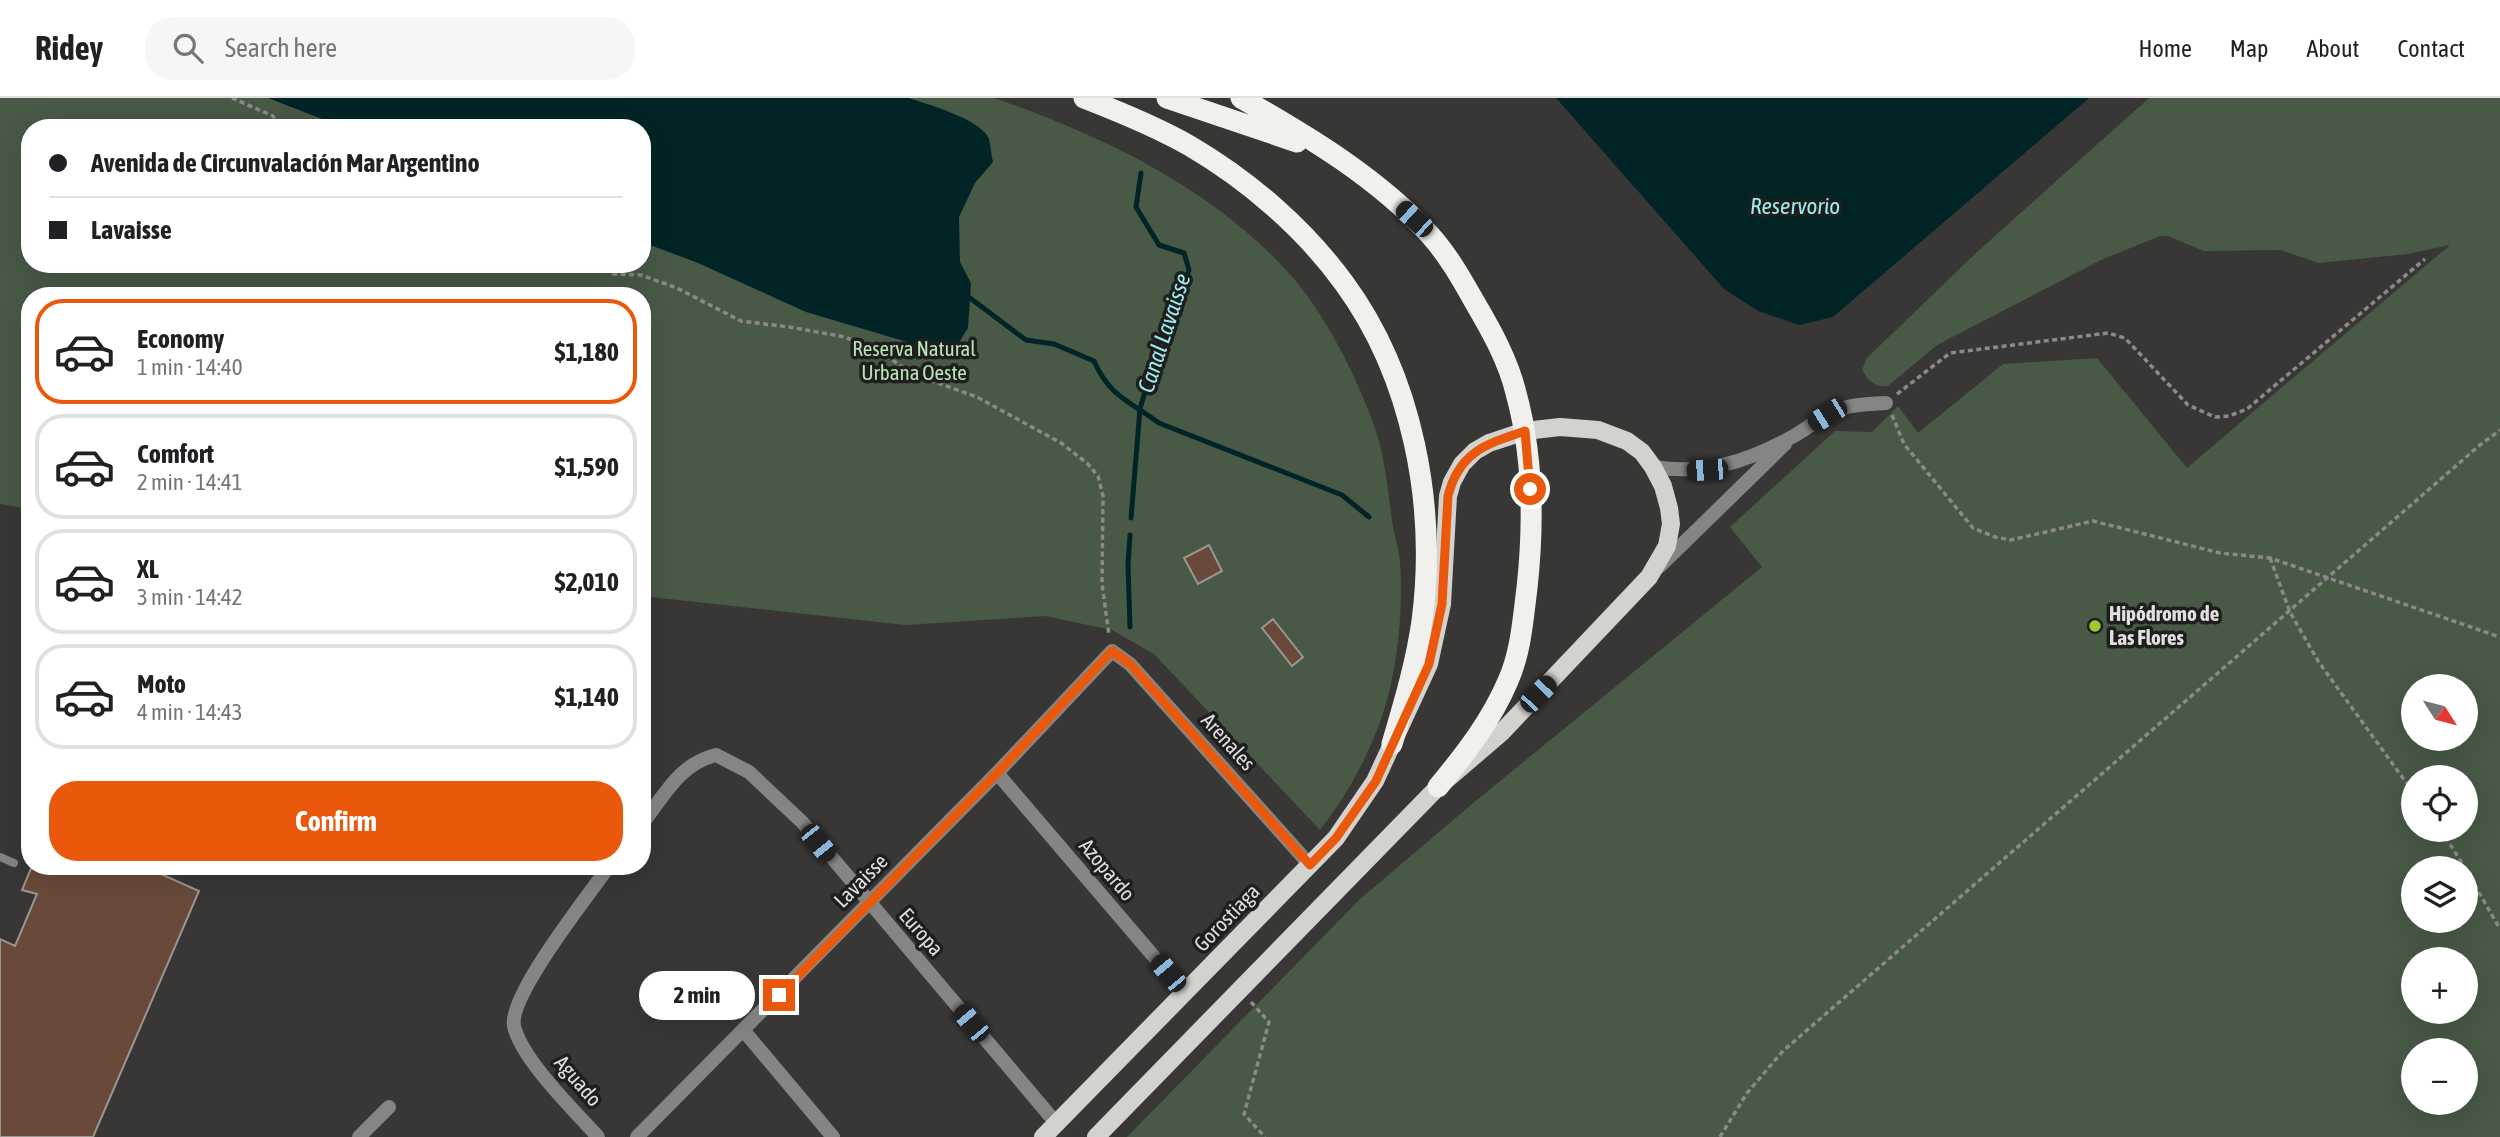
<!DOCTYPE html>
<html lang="en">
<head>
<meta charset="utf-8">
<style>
	:root { --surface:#fff; --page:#f6f6f6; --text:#202124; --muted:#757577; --line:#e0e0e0; --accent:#ea580c }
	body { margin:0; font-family:"Asap Condensed",sans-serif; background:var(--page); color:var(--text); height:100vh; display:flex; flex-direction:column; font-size:26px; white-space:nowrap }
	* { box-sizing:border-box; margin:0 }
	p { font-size:23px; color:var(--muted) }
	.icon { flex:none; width:38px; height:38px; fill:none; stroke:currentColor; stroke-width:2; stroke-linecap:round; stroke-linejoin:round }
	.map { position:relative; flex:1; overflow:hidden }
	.panel { position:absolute; left:21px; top:189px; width:630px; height:588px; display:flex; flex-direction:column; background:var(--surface); border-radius:28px; box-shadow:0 7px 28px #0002 }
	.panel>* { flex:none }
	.banner { position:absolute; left:21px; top:21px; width:630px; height:154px; border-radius:28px; box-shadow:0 7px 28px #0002; display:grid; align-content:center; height:154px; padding:0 28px; background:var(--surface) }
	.needle { width:46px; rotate:126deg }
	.tools { position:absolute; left:2401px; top:576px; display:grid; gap:14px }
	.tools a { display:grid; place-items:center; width:77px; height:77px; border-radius:50%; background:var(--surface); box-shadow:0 7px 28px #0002; font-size:35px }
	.end { position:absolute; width:32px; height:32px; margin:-16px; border:9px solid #ea580c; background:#fff; box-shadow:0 0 0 4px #fff }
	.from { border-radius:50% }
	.bubble { position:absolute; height:49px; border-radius:24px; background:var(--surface); box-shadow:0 7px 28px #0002; font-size:23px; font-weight:700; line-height:49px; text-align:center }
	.car { position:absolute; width:21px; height:42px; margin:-21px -10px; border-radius:9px; box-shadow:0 0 5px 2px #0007; background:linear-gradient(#222 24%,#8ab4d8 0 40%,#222 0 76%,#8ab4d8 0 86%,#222 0) }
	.banner b { display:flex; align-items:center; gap:24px; height:66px; font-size:26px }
	.banner b+b { border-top:2px solid var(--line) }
	.banner i { width:18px; height:18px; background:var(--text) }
	ul { padding:12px 0 0; list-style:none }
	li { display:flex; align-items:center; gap:21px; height:105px; margin:0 14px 10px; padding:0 14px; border:4px solid var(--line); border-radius:28px }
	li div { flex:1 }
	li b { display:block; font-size:26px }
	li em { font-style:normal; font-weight:700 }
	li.on { border-color:var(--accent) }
	li>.icon { width:63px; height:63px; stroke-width:1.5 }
	.action { display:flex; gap:14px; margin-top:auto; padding:14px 28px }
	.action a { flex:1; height:80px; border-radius:28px; background:var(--accent); color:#fff; font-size:28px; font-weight:700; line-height:80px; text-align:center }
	header { display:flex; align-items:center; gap:42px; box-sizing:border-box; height:98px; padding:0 35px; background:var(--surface); border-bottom:2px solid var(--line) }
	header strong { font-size:33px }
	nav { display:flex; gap:38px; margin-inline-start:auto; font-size:24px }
	.search { width:490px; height:63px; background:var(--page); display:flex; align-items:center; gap:18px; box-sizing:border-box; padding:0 24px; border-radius:28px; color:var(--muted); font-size:26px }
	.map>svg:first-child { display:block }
</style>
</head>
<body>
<header>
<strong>Ridey</strong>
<div class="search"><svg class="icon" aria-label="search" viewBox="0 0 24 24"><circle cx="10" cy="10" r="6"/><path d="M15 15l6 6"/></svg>Search here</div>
<nav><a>Home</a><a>Map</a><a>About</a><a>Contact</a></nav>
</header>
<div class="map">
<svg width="2500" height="1039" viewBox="0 0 2500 1039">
	<rect width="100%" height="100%" fill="#393735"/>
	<path fill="#485946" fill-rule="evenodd" d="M0,0H994C1101,37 1210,89 1287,173C1324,213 1357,279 1375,330C1385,360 1388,392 1392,423C1394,437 1399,451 1400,464C1403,505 1399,551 1390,591C1377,643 1353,689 1320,732L1154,556L1112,532L1045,518L906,527L642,498V198H30V411L0,406ZM30,30H642V166H30Z
		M2149,0H2500V1039H1127L1360,801L1472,706L1762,469L1730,429L1835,333L1872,334L1898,308L1918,335L2003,266L2097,260L2187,370L2450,147L2408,156L2318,165L2281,152L2204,153L2168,138H2160L2101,162L1937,247L1888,288C1875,290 1869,283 1862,272L1867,260L1977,154ZM2466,588V640H2413V588ZM2466,679V732H2413V679ZM2466,770V822H2413V770ZM2466,861V914H2413V861ZM2466,952V1004H2413V952Z"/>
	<path fill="#012526" d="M268,0H909C929,7 981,21 989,41C991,48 991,57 993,64L975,85L959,119L960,164L971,185L968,230L951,257L806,214L698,165L642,144V30H345Z
		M1556,0H2089L1833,219L1799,227L1758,213L1724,191Z"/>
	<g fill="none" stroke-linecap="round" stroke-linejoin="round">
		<path stroke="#012526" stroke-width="5" d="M970,200L1026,242L1054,246L1094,263C1110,299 1129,303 1159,325L1342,397L1369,419
			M1131,420L1140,311L1160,241L1175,212L1189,172L1184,155L1159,147L1136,109L1141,75
			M1130,437L1128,467L1130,529"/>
	</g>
	<path fill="#694a3a" stroke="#999694" stroke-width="2" d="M1209,447L1222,473L1198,486L1184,460Z
		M1273,521L1303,559L1292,568L1262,530Z
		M32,768H143L199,793L93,1039H0V841L15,848L37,796L22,792Z"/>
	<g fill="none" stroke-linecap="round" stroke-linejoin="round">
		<path stroke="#8c8a89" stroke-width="3.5" stroke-dasharray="5 3.5" stroke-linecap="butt" d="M232,0L273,18L280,30
			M598,166L614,176L641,177L677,190L741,223L789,229L845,239L885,257L913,276L977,299L1061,345L1087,365L1098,378L1103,398L1102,486L1109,537
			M1897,296L1950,255L2108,235L2125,240L2188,307L2215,319L2229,318L2247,311L2425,161
			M1892,317L1904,346L1973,430L1995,439L2011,442L2093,423L2220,455L2270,460L2500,539
			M2270,460L2290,514L2318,563L2413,694
			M2441,732L2465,770
			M2466,772L2500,831
			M1251,904L1269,924L1244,1016L1265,1039
			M1720,1039L1747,995L1783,953L2480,347L2500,332"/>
		<path stroke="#858584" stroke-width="8" d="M0,759L14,765"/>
		<path stroke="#858584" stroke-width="14" d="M1653,369C1705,377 1747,364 1792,339C1809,330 1824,315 1843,310C1857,306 1872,306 1886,305
			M1659,469L1785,346
			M997,675L1185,895
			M642,726C665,697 679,666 716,657L749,674L802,724L1056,1025
			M744,933L833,1039
			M359,1039L389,1009
			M598,1039C574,1012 522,962 514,928C508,898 589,797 609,768
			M637,1039L997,675L1112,553L1130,566L1310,767"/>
		<path stroke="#d3d2cf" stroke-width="18" d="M1043,1039L1336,740L1375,683L1429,566L1442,506L1448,398L1452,384L1462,366L1475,353L1489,345L1525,333L1560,329L1598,332L1627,343L1642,354L1653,369L1663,388L1669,410L1671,426L1667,448L1649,479L1501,635L1438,689L1096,1039"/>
		<path stroke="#f2f0ed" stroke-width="21" d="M1084,0C1120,14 1157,29 1190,48C1248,82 1304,130 1344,185C1413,279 1437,408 1422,523C1416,565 1404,605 1392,646
			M1167,0L1297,44
			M1241,0C1308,38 1378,80 1430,137C1448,157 1461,180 1474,203C1491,232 1508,262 1516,295C1533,357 1534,426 1527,490C1523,521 1521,554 1508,583C1491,623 1465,656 1438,689"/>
	</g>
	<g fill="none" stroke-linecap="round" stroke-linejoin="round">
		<path stroke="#ea580c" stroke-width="9" d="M779,897L997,675L1112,553L1130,566L1310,767L1336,740L1376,683L1429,566L1442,506L1448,398C1459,354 1486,346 1525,333L1530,391"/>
	</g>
	<circle fill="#9eca2e" stroke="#1f1e1e" stroke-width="2.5" cx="2095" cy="528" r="7"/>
	<g text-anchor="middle" stroke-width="7" stroke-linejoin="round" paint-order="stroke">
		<g font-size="21" fill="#b9e4b4" stroke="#1f1e1e">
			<text x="914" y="258">Reserva Natural<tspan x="914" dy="24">Urbana Oeste</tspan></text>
		</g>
		<g font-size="21" font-weight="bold" fill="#e1e0df" stroke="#1f1e1e" text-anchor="start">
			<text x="2109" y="523">Hipódromo de<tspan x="2109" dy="24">Las Flores</tspan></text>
		</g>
		<g font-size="21" fill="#e1e0df" stroke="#1f1e1e">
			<text transform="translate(1228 644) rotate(48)" y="7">Arenales</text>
			<text transform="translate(1107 772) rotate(50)" y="7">Azopardo</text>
			<text transform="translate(861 783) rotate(-45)" y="7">Lavaisse</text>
			<text transform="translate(1227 820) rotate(-46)" y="7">Gorostiaga</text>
			<text transform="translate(921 834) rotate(49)" y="7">Europa</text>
			<text transform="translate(578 983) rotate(49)" y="7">Aguado</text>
		</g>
		<g font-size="23" font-style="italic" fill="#9bedee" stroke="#1f1e1e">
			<text x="1795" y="116">Reservorio</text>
			<text transform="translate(1164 235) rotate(-72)" y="8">Canal Lavaisse</text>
		</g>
	</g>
</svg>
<div class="tools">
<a><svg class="needle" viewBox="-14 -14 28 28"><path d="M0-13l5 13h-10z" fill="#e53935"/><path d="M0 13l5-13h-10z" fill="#757577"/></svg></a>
<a><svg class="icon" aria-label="locate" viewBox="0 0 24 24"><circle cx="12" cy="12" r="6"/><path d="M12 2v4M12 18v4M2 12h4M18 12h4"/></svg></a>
<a><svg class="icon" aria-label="layers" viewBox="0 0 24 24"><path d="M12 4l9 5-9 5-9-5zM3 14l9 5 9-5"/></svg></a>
<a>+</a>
<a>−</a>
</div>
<i class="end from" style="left:1530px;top:391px"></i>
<i class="end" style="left:779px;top:897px"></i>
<div class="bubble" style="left:639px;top:873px;width:116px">2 min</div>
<i class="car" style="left:1414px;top:121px;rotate:312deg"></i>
<i class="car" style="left:1827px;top:317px;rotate:238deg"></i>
<i class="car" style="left:1707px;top:372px;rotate:267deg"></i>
<i class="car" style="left:1538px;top:596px;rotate:44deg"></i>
<i class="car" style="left:818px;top:745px;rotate:141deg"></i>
<i class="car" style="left:1168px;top:875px;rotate:320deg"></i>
<i class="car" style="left:971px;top:925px;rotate:320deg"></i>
<div class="banner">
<b><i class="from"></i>Avenida de Circunvalación Mar Argentino</b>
<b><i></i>Lavaisse</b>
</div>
<section class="panel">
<ul>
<li class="on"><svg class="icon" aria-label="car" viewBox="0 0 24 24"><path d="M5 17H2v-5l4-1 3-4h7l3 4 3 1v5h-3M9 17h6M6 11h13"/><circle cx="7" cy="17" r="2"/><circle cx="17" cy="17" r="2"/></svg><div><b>Economy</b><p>1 min · 14:40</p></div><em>$1,180</em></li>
<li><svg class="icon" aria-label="car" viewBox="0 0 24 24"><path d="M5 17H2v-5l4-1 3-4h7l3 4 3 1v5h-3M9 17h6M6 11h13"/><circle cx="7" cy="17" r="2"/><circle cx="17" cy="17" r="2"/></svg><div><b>Comfort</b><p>2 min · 14:41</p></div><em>$1,590</em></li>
<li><svg class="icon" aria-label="car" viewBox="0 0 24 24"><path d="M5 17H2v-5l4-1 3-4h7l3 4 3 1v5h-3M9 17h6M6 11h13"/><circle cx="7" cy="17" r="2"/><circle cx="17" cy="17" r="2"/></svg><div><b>XL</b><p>3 min · 14:42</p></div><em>$2,010</em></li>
<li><svg class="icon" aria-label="car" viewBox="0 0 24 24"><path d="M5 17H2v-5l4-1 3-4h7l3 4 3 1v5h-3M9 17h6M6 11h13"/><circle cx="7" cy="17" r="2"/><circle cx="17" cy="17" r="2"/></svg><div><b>Moto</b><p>4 min · 14:43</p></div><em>$1,140</em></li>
</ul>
<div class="action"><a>Confirm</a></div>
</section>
</div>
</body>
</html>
